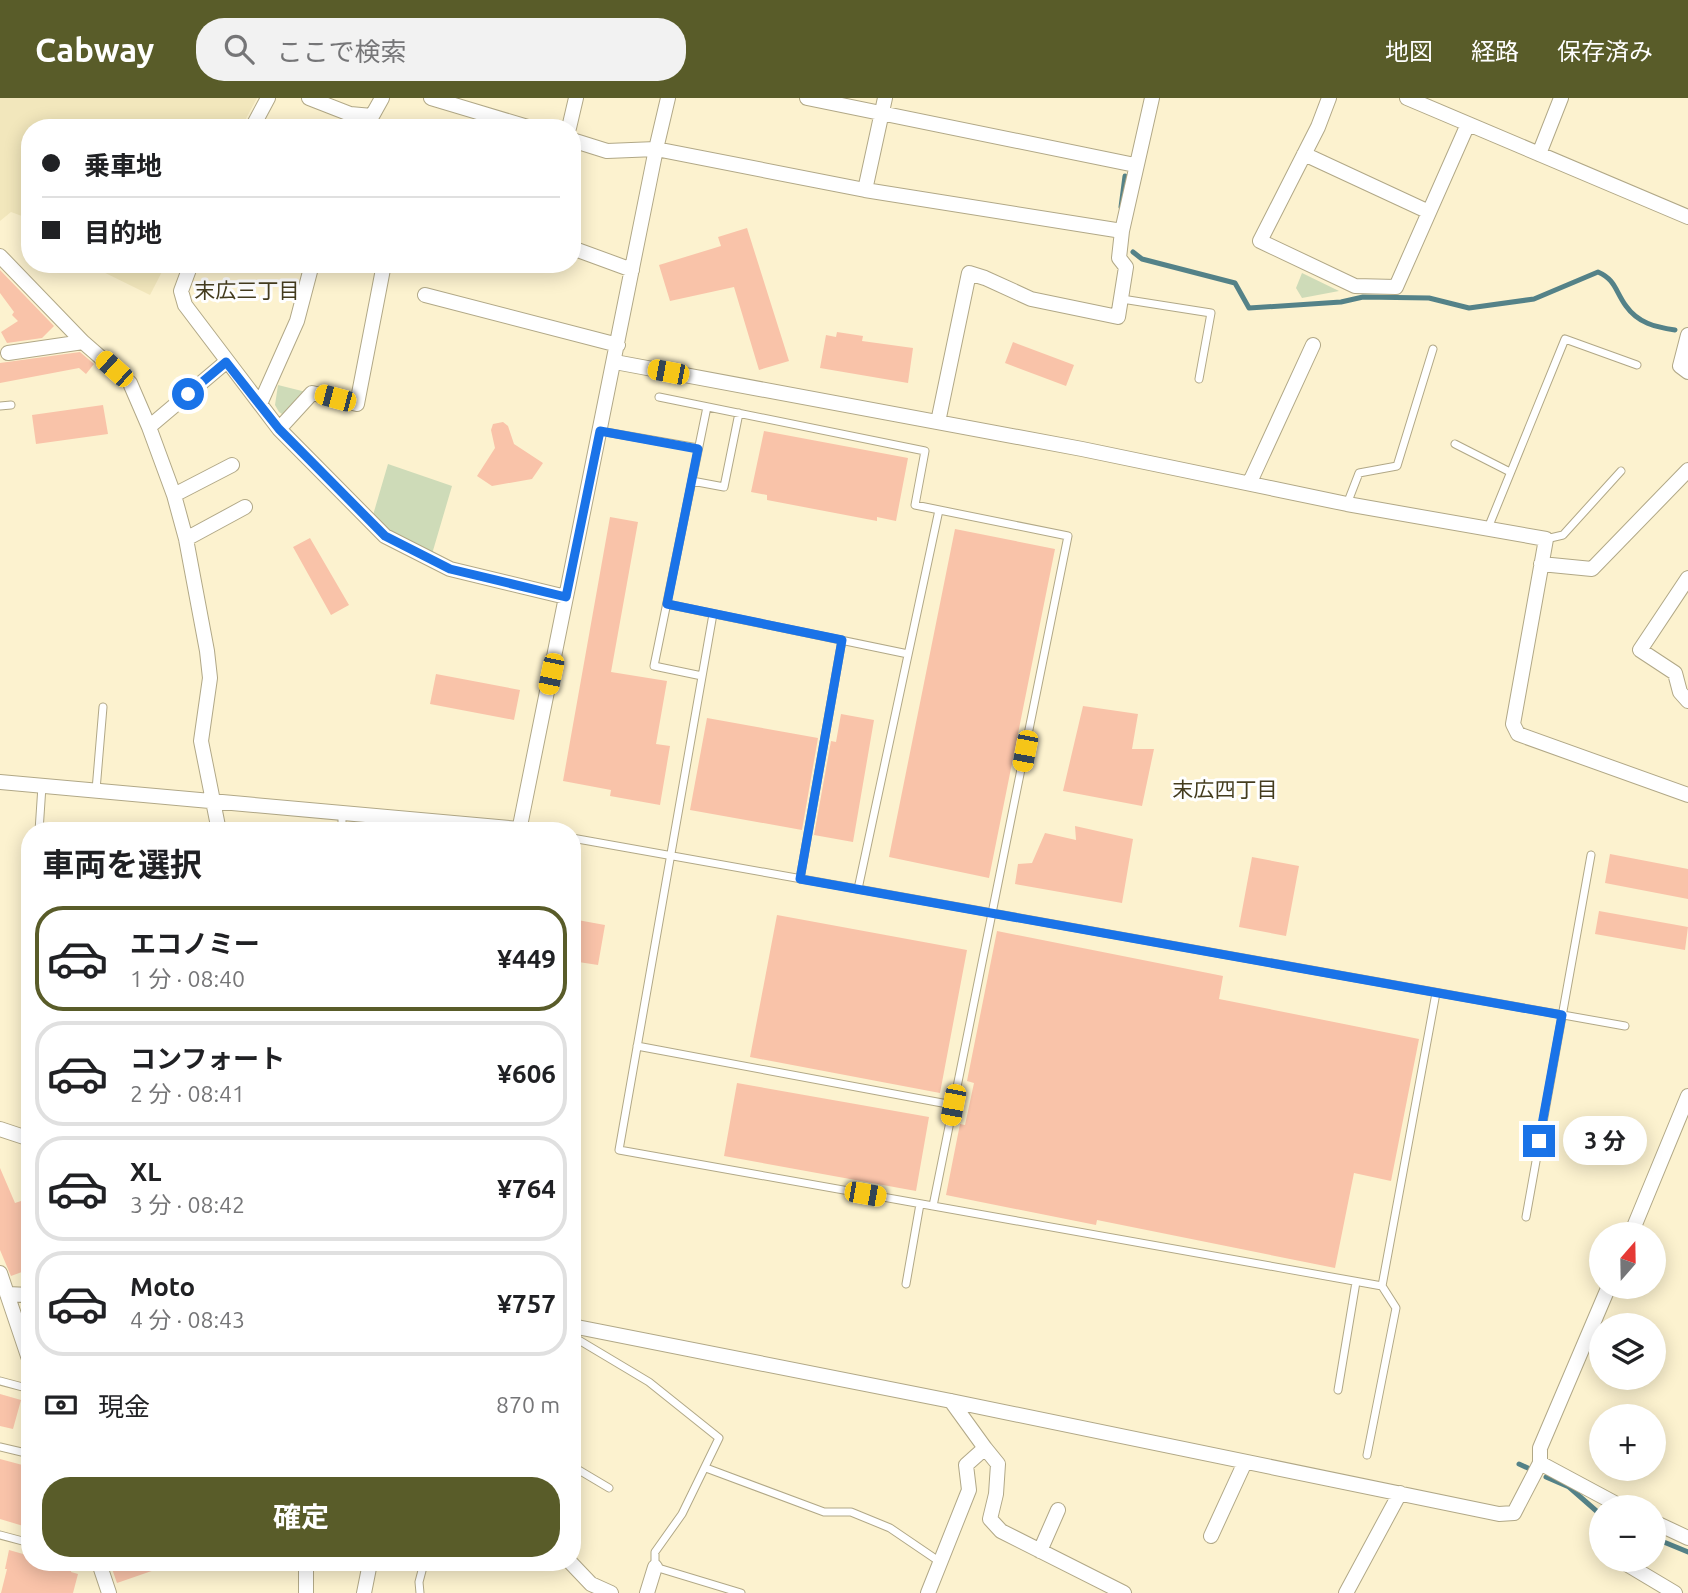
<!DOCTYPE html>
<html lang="ja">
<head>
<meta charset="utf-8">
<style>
	:root { --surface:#fff; --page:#f2f2f2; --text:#202124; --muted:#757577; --line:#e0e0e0; --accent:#595c29 }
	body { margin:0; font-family:Ubuntu,"Noto Sans JP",sans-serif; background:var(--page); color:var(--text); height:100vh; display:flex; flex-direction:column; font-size:26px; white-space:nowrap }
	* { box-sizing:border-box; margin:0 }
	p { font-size:23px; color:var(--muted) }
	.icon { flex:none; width:38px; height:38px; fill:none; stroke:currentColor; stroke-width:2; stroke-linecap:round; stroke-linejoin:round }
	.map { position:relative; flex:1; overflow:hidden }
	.details { position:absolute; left:21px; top:724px; width:560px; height:749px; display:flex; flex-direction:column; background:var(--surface); border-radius:28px; box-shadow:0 4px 18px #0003 }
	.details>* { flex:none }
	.top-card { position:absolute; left:21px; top:21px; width:560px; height:154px; border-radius:28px; box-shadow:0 4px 18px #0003; display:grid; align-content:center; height:154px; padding:0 21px; background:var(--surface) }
	.needle { width:46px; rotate:20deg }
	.fabs { position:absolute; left:1589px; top:1124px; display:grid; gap:14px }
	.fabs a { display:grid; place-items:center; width:77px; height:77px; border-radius:50%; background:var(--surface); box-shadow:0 4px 18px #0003; font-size:35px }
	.end { position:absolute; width:32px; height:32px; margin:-16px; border:9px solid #1a73e8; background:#fff; box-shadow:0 0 0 4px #fff }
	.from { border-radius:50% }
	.bubble { position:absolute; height:49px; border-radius:24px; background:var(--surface); box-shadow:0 4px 18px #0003; font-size:23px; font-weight:700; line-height:49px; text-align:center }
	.car { position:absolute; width:21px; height:42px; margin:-21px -10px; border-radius:9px; box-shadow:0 0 5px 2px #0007; background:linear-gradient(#f5c518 24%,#345 0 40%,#f5c518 0 76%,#345 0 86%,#f5c518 0) }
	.top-card b { display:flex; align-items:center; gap:24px; height:66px; font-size:26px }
	.top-card b+b { border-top:2px solid var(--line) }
	.top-card i { width:18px; height:18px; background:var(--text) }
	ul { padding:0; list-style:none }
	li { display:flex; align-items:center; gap:21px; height:105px; margin:0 14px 10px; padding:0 7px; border:4px solid var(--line); border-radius:28px }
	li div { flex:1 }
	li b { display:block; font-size:26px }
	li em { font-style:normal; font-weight:700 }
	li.current { border-color:var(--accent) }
	li>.icon { width:63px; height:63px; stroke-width:1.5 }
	h2 { padding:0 21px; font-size:32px; line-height:84px }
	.pay { display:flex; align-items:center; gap:18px; height:77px; padding:0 21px; font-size:26px }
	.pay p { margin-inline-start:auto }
	.action { display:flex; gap:14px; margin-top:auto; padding:14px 21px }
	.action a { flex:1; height:80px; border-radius:28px; background:var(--accent); color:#fff; font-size:28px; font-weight:700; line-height:80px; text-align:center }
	header { display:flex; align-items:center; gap:42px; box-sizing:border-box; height:98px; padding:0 35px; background:var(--accent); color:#fff }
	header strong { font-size:33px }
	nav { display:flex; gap:38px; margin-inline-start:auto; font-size:24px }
	.search { width:490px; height:63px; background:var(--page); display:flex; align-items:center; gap:18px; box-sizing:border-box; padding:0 24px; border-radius:28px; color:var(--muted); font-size:26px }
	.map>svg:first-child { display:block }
</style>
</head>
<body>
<header>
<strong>Cabway</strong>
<div class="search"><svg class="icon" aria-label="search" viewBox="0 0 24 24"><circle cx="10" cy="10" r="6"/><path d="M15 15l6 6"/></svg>ここで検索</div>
<nav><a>地図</a><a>経路</a><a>保存済み</a></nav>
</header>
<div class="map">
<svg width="1688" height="1495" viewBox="0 0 1688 1495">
	<rect width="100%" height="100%" fill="#fcf2cf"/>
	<path fill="#f2e7bc" d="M0,0H257L241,30H30V121L11,114L0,123Z
		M87,166H166L150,197Z"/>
	<path fill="#cedbb8" d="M1302,175L1339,193L1302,200L1296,190Z
		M278,287L306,294L285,318L279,314L275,307Z
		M388,366L452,388L432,456L387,432L373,417Z"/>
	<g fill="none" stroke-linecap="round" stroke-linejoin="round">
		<path stroke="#548288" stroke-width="5" d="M1121,109L1125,78
			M1133,154L1142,161L1235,185L1249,210L1341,204L1363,199L1429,200L1469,210L1534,201L1598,174C1616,182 1615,193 1626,208C1638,225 1655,229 1675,232
			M1519,1366L1530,1371
			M1546,1379L1569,1389L1601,1417
			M1654,1440L1688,1454"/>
	</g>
	<path fill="#f9c3a9" d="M747,130L789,263L759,272L734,189L670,203L659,167L721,148L718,139Z
		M0,172L54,228L42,240L7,245L1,234L18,223L12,217L14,214L0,195Z
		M837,234L863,238L862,243L913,250L908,285L820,270L826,237L836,239Z
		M1013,244L1074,267L1066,288L1005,265Z
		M80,254L94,266L86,276L79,270L0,285V265Z
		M103,307L108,336L36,346L32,317Z
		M503,324L508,328L514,346L543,365L532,381L492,388L477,378L495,350L491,332L493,326Z
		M764,333L908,360L896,423L877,419V423L767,402V397L751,394Z
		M610,419L638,424L611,574L667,583L656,646L670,648L660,707L610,698L611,692L563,683Z
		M955,431L1055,451L989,780L889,759Z
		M310,440L349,507L331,517L293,449Z
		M436,576L520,592L514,622L430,606Z
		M1083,608L1138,616L1132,651H1154L1142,708L1063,693Z
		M841,616L874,622L853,744L814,737L831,643L836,644Z
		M707,620L818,640L802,732L690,712Z
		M1075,728L1133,741L1122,805L1015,786L1018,766L1032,765L1045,735L1076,742Z
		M1610,756L1688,771V801L1605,785Z
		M1252,759L1299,768L1286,838L1239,829Z
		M1599,813L1688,829L1685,852L1595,836Z
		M777,817L967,852L940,995L750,959Z
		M572,821L605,827L598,867L572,863Z
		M997,833L1223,878L1219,901L1419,941L1391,1083L1354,1075L1335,1170L1097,1122L1096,1127L946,1097L960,1026L965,1027L974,985L967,983Z
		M737,985L929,1019L916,1093L724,1058Z
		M0,1070L15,1105L30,1100V1171L11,1178L0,1152Z
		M0,1296L21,1302L13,1331L0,1328Z
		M0,1361L30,1369V1430L0,1421Z
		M9,1452L30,1458V1465H60L72,1468L71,1474L78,1476L73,1495H1L7,1471H5Z
		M110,1465H169V1467L117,1485Z"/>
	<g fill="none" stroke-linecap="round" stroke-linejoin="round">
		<defs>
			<path id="lane" d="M1122,201L1211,215L1199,281
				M659,299L925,353L915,407L1068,438L933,1108
				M0,308L11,307
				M600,333L698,350
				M1455,346L1510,374
				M692,383L724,389L739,315
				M1347,406L1359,375L1397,368L1433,251
				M1488,430L1565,241L1637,267
				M1546,441L1563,437L1621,373
				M667,506L908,556
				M713,516L619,1052L1382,1188
				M702,578L654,568L707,309
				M96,692L103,609
				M342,715V733
				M520,731L534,733
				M39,733L42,688
				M572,740L1625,928
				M800,781L842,542
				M858,791L939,412
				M637,948L953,1007
				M1526,1119L1591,757
				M906,1186L920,1106
				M572,1238L649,1284L719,1340L682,1416L655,1454V1469L741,1495
				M0,1283L30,1291
				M1338,1292L1356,1184
				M0,1349L30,1356
				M1367,1357L1396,1210L1382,1188L1436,895
				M572,1368L609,1390
				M706,1370L824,1414H851L890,1430L940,1464
				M0,1437L30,1445
				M420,1495L419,1484L424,1465"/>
			<path id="street" d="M309,0L350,16L372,18L382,0
				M431,0L531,30
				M807,0L1135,67
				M885,0L865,92L1122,133L1152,0
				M1329,0L1318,29L1260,143L1355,188L1396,189L1468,26
				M1407,0L1688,119
				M252,30L268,0
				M569,30L576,0
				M572,42L607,53L656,51L865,92
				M1304,56L1429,114
				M1539,56L1561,0
				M572,150L632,172
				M0,158L83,244L130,285L149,329L174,397L186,441L207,553L210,580L201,643L219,733
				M191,166L181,193L185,207L279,331L385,438L450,471L566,499
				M425,197L618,247
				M1688,237L1680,268L1688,274
				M8,255L83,244
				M615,264L1082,351L1347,406L1546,441L1513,626L1518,636L1688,697
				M260,306L297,223L312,166
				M938,324L969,175L985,180L1031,201L1118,219L1126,169L1119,160L1122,133
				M149,329L226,264
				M279,331L312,295L357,306L384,166
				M1250,384L1313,247
				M174,397L232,367
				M186,441L245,409
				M1541,466L1592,471L1688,372
				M1688,480L1640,552L1675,575L1680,594L1688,603
				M0,684L520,731
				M519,733L656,51L668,0
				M0,1031L30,1041
				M1631,1136L1688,998
				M0,1175L30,1264
				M7,1196L30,1197
				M572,1228L951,1303L1499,1416L1514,1415L1540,1365V1350L1609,1188
				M985,1350L998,1366L996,1396L990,1421L1001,1433L1124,1495
				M1540,1365L1622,1409
				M1654,1424L1688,1440
				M1211,1438L1245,1364
				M1040,1453L1058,1412
				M1618,1461L1675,1495
				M99,1465L109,1495
				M571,1465L591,1486L611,1495
				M306,1495V1465
				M364,1495L370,1465
				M647,1495L655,1469
				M928,1495L969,1392L966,1367L985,1350L951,1303
				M1346,1495L1400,1395"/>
		</defs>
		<use href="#lane" stroke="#b1a887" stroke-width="9"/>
		<use href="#street" stroke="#b1a887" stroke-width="16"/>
		<use href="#lane" stroke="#fff" stroke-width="7"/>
		<use href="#street" stroke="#fff" stroke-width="14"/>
	</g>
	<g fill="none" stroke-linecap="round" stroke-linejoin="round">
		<path stroke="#1a73e8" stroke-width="9" d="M188,296L226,264L279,331L385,438L450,471L566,499L600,333L698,351L667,506L842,542L800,781L1562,917L1539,1043"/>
	</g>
	<g text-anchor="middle" stroke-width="6" stroke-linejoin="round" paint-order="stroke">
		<g font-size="21" fill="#443c1e" stroke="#fff">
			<text x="247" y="200">末広三丁目</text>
			<text x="1225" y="699">末広四丁目</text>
		</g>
	</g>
</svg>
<div class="fabs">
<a><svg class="needle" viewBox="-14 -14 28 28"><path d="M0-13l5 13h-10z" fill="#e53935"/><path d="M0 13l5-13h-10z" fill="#757577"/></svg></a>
<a><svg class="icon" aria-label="layers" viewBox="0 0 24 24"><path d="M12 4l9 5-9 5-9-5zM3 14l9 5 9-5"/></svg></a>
<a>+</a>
<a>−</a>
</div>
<i class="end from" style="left:188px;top:296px"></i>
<i class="end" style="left:1539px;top:1043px"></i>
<div class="bubble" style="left:1563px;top:1018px;width:84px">3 分</div>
<i class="car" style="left:114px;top:271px;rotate:312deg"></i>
<i class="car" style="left:668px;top:274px;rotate:281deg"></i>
<i class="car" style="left:335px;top:300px;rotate:285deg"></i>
<i class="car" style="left:551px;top:576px;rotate:192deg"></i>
<i class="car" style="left:1025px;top:653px;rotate:191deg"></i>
<i class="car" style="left:953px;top:1007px;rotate:191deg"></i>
<i class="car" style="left:865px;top:1096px;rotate:100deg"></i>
<div class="top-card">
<b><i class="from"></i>乗車地</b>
<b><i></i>目的地</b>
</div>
<section class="details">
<h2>車両を選択</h2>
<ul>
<li class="current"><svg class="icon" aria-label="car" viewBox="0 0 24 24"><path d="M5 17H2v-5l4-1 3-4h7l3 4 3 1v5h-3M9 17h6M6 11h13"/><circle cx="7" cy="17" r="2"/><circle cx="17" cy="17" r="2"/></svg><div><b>エコノミー</b><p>1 分 · 08:40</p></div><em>¥449</em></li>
<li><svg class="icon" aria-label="car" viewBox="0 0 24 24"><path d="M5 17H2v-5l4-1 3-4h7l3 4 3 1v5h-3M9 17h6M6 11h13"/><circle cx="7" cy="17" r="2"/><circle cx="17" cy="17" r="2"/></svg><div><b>コンフォート</b><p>2 分 · 08:41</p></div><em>¥606</em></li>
<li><svg class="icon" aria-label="car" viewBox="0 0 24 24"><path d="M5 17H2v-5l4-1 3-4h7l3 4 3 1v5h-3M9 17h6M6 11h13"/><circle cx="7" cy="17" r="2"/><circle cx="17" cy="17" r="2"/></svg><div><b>XL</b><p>3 分 · 08:42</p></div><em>¥764</em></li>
<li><svg class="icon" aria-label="car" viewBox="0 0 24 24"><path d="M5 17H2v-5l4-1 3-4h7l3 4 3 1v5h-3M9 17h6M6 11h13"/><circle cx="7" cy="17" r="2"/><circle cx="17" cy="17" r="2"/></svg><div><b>Moto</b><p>4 分 · 08:43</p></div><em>¥757</em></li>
</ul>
<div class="pay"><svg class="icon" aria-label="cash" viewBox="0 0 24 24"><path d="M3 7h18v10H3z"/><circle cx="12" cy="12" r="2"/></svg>現金<p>870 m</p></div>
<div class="action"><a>確定</a></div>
</section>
</div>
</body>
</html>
